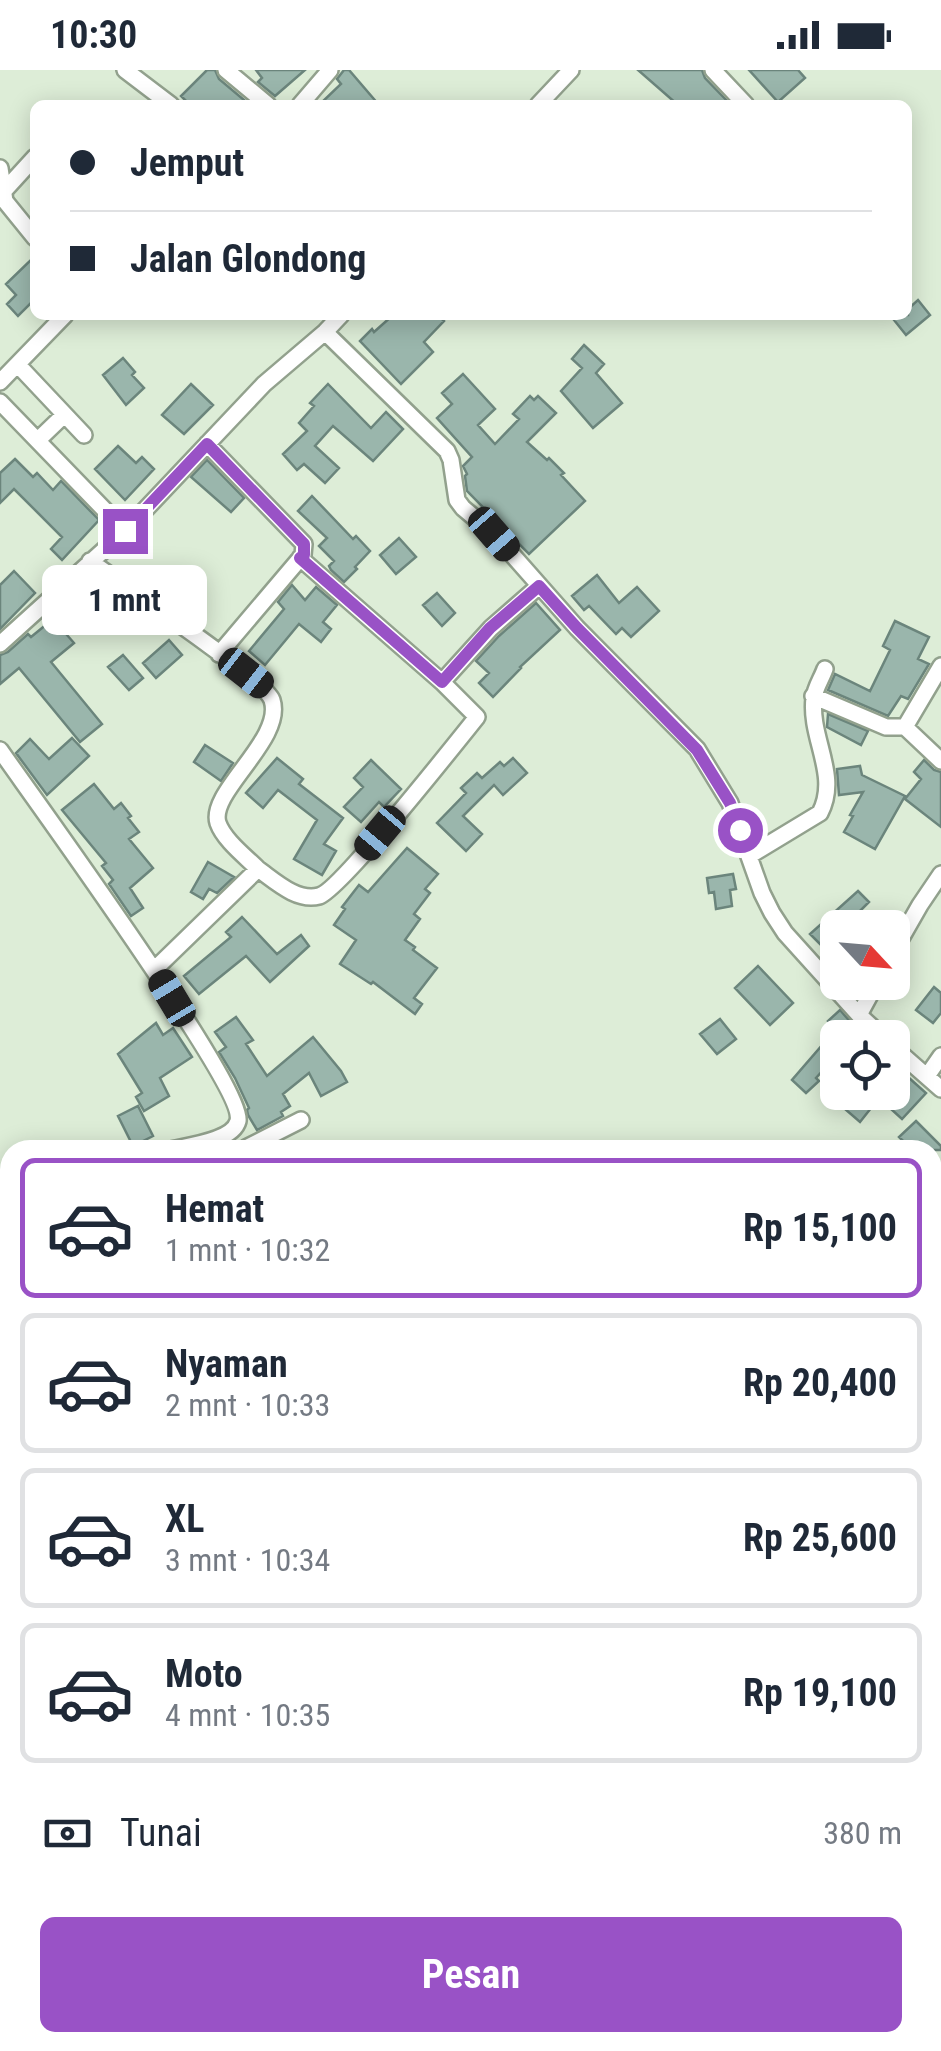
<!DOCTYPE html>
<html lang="id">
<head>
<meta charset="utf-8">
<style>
	:root { --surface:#fff; --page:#f2f2f3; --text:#1f2937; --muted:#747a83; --line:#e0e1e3; --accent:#9952c6 }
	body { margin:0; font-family:"Roboto Condensed",sans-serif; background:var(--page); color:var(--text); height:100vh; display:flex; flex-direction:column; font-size:38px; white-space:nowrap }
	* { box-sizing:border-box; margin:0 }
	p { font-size:32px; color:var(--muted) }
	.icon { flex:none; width:55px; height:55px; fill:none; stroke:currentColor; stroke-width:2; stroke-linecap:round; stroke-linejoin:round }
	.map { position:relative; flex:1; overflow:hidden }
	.panel { position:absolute; left:0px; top:1070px; width:942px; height:912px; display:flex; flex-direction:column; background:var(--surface); border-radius:30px 30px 0 0; box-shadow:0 5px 25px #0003 }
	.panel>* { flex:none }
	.banner { position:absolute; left:30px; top:30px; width:882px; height:220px; border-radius:15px; box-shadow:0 5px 25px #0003; display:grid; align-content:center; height:220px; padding:0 40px; background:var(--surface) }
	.needle { width:65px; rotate:116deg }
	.fabs { position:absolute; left:820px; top:840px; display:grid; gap:20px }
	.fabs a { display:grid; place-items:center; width:90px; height:90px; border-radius:15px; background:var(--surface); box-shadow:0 5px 25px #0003; font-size:50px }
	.end { position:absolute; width:45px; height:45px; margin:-22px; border:12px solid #9952c6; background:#fff; box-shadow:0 0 0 5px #fff }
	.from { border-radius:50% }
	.bubble { position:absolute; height:70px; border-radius:15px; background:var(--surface); box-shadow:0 5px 25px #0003; font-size:32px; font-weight:700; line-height:70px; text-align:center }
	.car { position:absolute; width:30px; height:60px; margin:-30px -15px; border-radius:12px; box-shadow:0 0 8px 2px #0007; background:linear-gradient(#222 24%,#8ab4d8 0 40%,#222 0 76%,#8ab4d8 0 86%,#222 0) }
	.banner b { display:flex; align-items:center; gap:35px; height:95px; font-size:38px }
	.banner b+b { border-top:2px solid var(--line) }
	.banner i { width:25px; height:25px; background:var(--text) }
	ul { padding:18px 0 0; list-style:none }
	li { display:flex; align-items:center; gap:30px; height:140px; margin:0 20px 15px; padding:0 20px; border:5px solid var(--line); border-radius:15px }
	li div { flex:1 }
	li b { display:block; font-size:38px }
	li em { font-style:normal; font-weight:700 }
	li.active { border-color:var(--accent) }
	li>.icon { width:90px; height:90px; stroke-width:1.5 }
	.pay { display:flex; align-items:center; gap:25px; height:110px; padding:0 40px; font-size:38px }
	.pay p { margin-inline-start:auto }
	.cta { display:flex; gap:20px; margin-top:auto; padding:20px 40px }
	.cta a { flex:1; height:115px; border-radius:15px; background:var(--accent); color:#fff; font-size:40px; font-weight:700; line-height:115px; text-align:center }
	.status { display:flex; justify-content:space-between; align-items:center; height:70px; padding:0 50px; background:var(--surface); direction:ltr }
	.status svg { height:28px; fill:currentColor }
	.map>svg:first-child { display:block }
</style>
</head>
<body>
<div class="status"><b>10:30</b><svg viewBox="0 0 49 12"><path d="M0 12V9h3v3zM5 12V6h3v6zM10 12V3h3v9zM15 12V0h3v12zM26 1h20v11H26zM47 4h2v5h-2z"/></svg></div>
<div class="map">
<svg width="941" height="1981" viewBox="0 0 941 1981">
	<rect width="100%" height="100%" fill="#ddedd7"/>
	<path fill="#9ab6ac" stroke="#6b857c" stroke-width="2.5" d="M207,0H215L219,9L250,35H190L181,26Z
		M256,0H305L275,26L258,12L262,8Z
		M344,0H349L379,35H319L341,14L337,9Z
		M638,0H702L705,8L731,35H678Z
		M749,0H798L805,8L778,32Z
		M35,186V229L18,246L7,234L16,225L6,214Z
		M918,230L930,245L906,265L894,250L900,245H908V239Z
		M393,245H438L444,251L424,272L433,282L401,314L360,271L372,259L374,262Z
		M584,275L604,294L596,303L622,333L593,358L561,321L582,298L572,289Z
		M123,288L135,302L132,305L144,318L126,335L103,305Z
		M463,304L495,339L478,355L495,374L519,349L513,344L530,326L534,330L538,326L556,343L527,372L547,390L549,388L564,403L561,405L585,431L529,484L467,421L465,406L467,404L463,396L472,387L437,348L452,334L442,323Z
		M191,314L213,335L184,364L162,345Z
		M328,314L371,358L386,342L403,359L373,391L333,356L315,376L339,398L325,413L304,394L297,400L283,384L307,361L299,353L314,336L310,333Z
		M118,376L136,393L142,387L154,399L125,430L95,399Z
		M15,389L33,407L37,403L53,420L61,411L99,450L62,490L51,479L62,467L14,419L0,433V403Z
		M207,390L244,428L231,442L191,407Z
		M312,426L353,469L356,466L370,481L355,497L357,499L344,512L331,500L329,496L334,491L319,476L327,468L298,441Z
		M399,468L416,487L396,504L380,485Z
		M14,501L35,523L0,559V515Z
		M597,505L619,533L637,517L659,541L631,567L622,558L616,564L589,536L584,540L572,526Z
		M98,511L127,532L112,545L104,536L87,550L72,533Z
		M292,515L305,530L316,517L337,535L323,552L331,559L321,572L299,554L265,595L249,581L284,539L278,532Z
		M437,523L455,543L442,556L423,535Z
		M536,533L560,560L520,597L521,598L493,627L479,613L489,603L476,591L499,566Z
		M53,549L74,573L51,592L102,654L80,672L19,598L0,614V585L8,582L28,564L31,567Z
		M895,551L929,567L918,589L929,594L908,629L901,626L888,646L828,620L835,604L870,621L890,580L883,576Z
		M169,570L182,585L156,608L143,593Z
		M123,585L143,608L129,620L108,597Z
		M828,644L868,661L861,675L827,657Z
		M72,668L89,686L47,725L16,683L30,669L49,689Z
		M205,675L233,693L221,711L194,692Z
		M277,688L303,709L299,714L343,748L324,774L336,781L322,805L294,789L317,750L278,720L263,738L246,723Z
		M513,688L527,703L503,725L494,715L463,746L482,764L466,781L437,753L466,723L461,718L477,703L482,708L500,692L504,696Z
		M371,690L401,719L384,737L379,732L361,752L344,737L363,717L354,708Z
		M924,690L934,700L941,702V757L905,729L921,709L914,702Z
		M860,696L862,705L905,726L875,779L844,762L853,746L850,745L863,722L839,725L837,699Z
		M94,714L114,739L121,733L131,746L128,748L139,762L129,769L153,798L130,818L143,838L131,846L109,814L113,810L102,796L106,793L62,740Z
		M407,778L438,804L425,819L430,823L414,844L420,849L405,870L415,877L413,880L437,898L414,928L422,934L415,944L373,912L371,914L340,894L356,870L334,855L345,839L342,837L359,815L368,822Z
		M208,792L234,807L217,823L209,819L203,829L191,822Z
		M733,804L736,819L730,820L732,836L716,839L714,822L709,823L707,808Z
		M858,821L869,832L843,858H838V862L822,876L810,864Z
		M242,847L277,884L301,865L309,876L270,912L246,886L199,924L184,906L231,867L226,862Z
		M758,896L793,933L770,955L735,918Z
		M934,917L941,923V943L933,953L916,940Z
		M840,940L853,955L842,965L838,961V984L816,1008L819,1011L806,1023L792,1010L836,959L828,951Z
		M236,947L253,970L246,974L267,1006L313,967L341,1001L347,1012L321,1026L309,1003L283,1024L290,1036L281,1042L283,1046L257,1060L248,1045L247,1040L249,1038L235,1008L219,982L226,977L215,962Z
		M720,949L736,969L717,984L700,964Z
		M156,953L163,965L173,958L192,987L160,1008L169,1026L144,1041L136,1027L142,1023L118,984Z
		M908,1007L926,1023L902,1049L879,1028L860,1052L837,1032L845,1022H894Z
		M138,1036L153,1066L133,1076L118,1046Z
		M916,1051L941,1076V1080H912L899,1067Z"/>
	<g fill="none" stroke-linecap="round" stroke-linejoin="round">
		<defs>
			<path id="street" d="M125,0L171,35
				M226,0L268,35
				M713,0L746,35
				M300,35L330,0
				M538,35L571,0
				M0,98L5,131L35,168
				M4,121L35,87
				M325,262L447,381L451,390L457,430L463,438L494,464L577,558L697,679L730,733L762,823L772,843L785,863L859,945L884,968
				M18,295L84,365
				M0,312L65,245
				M0,332L125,461
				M38,370L64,345
				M207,374L304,474L303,485L219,584
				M90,491C118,512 265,609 272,630C285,669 208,722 218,753C224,770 245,786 258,799
				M0,574L125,461L264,314L325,262L341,245
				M442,612L491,558L539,516
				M813,626L886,657H905L941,691
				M905,657L941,596
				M0,680C32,726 246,1019 238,1051C233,1071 188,1076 170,1080
				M749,786L820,743C840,705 809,668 814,628C815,618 822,608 825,599
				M892,884L920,835L941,804
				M155,899L258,799C275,811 297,832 319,826C339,821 456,673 477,647L442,612L300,488
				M859,945L877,912
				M892,976L941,1019
				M927,1006L941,986
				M246,1078L301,1050
				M932,1139L941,1130
				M0,1157L10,1152
				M0,1725L10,1719
				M0,1945L10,1962
				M16,1972L21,1981
				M183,1972L191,1981
				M307,1972L316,1981
				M591,1972L602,1981
				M272,1981L281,1972
				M460,1981L468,1972"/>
		</defs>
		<use href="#street" stroke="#92a18d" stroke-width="20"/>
		<use href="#street" stroke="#fff" stroke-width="15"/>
	</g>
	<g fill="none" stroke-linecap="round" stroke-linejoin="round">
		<path stroke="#9952c6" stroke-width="12" d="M125,461L207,374L304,474V485L300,488L442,612L490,558L539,516L577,558L697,680L730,733L740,760"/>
	</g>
</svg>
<div class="fabs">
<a><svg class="needle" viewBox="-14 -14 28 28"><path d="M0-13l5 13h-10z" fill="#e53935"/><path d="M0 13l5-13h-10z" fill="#747a83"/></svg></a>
<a><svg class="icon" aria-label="locate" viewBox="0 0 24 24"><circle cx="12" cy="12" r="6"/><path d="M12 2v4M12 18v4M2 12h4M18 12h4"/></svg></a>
</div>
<i class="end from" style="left:740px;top:760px"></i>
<i class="end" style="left:125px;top:461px"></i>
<div class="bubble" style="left:42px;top:495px;width:165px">1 mnt</div>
<i class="car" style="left:494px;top:464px;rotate:139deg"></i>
<i class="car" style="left:246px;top:603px;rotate:128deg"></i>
<i class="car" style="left:380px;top:763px;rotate:220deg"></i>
<i class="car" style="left:172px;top:928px;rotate:329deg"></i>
<div class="banner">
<b><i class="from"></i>Jemput</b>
<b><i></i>Jalan Glondong</b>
</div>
<section class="panel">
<ul>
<li class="active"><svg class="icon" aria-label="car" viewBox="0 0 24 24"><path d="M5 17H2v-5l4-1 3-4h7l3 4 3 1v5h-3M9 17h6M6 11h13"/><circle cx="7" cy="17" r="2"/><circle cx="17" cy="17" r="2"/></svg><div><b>Hemat</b><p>1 mnt · 10:32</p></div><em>Rp 15,100</em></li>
<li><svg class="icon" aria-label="car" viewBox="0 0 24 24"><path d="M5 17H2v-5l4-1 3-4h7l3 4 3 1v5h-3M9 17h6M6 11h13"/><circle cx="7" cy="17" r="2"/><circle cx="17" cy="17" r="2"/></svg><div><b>Nyaman</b><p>2 mnt · 10:33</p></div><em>Rp 20,400</em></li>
<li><svg class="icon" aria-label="car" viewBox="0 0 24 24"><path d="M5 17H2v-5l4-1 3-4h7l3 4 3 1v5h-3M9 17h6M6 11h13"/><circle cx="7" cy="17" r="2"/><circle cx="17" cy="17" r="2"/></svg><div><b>XL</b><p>3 mnt · 10:34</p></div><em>Rp 25,600</em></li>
<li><svg class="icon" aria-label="car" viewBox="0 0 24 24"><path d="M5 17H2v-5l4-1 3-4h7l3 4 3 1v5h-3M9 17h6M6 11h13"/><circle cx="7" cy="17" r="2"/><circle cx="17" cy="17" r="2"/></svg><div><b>Moto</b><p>4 mnt · 10:35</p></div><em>Rp 19,100</em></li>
</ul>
<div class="pay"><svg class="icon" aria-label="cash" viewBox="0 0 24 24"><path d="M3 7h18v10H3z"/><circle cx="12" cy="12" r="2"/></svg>Tunai<p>380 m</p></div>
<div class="cta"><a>Pesan</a></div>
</section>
</div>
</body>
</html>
